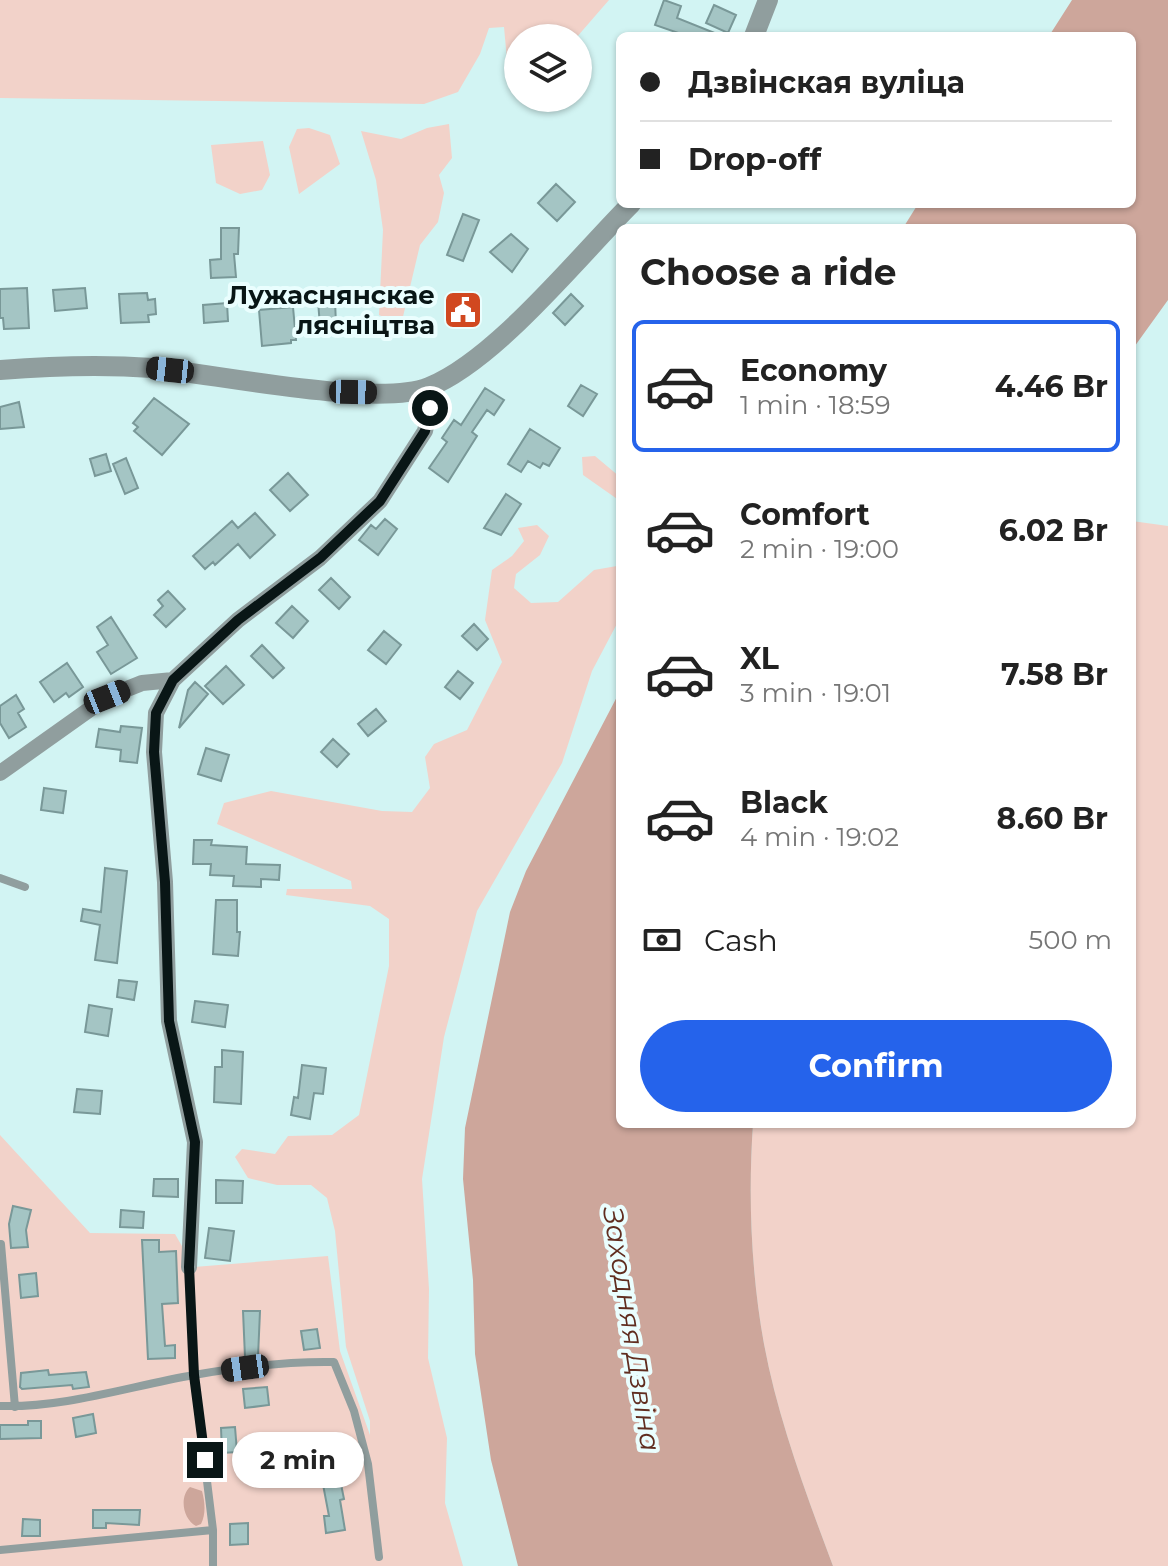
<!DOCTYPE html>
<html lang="en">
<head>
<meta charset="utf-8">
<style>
	:root { --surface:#fff; --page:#f2f2f2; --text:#222; --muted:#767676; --line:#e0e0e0; --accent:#2563eb }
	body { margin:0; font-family:Montserrat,sans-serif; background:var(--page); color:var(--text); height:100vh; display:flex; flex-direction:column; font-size:30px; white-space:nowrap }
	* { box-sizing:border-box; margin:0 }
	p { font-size:26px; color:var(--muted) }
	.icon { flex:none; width:44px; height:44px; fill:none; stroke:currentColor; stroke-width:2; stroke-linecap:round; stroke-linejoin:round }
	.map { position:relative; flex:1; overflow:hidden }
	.side { position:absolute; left:616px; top:224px; width:520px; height:904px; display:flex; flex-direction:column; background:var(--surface); border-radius:12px; box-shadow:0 2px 6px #0004 }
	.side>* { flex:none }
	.banner { position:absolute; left:616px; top:32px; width:520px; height:176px; border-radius:12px; box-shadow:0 2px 6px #0004; display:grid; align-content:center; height:176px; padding:0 24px; background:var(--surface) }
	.fabs { position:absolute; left:504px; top:24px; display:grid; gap:16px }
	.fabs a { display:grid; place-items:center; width:88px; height:88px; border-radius:50%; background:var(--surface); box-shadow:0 2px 6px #0004; font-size:40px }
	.end { position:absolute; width:36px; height:36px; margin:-18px; border:10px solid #091616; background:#fff; box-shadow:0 0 0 4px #fff }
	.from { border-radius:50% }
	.bubble { position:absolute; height:56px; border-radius:28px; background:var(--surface); box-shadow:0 2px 6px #0004; font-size:26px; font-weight:700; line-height:56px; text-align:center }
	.car { position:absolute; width:24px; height:48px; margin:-24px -12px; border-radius:10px; box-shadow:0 0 6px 2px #0007; background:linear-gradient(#222 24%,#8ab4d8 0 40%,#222 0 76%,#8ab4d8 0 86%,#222 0) }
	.banner b { display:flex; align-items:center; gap:28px; height:76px; font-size:30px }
	.banner b+b { border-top:2px solid var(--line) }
	.banner i { width:20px; height:20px; background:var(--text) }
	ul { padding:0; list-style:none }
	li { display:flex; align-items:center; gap:24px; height:132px; margin:0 16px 12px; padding:0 8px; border:4px solid transparent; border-radius:12px }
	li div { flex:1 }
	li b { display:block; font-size:30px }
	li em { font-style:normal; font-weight:700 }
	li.selected { border-color:var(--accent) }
	li>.icon { width:72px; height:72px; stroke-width:1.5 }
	h2 { padding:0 24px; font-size:36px; line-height:96px }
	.pay { display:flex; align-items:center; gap:20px; height:88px; padding:0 24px; font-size:30px }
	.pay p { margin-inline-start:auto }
	.cta { display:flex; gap:16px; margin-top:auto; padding:16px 24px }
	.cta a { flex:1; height:92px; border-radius:48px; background:var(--accent); color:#fff; font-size:32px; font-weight:700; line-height:92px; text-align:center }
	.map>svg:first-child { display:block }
</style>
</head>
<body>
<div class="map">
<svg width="1168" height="1566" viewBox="0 0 1168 1566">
	<rect width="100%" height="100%" fill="#d2f4f3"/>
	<path fill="#f2d2c9" d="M0,0H609L576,38H518V81L509,82L504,27L489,28L480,54L458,92L424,104L0,98Z
		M449,124L452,158L439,175L444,193L438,222L420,245L401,325L379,315L383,230L376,180L361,131L401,139L427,128Z
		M309,128L330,135L340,164L299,194L289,147L297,129Z
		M263,141L270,175L262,190L240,194L216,183L211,145Z
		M595,456L620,477V501L583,475L582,457Z
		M1132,521L1168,526V1566H833C806,1494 778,1419 764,1344C751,1272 748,1197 753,1124H1132Z
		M537,525L549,536L540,555L516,574L514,588L531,603L558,602L594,570L617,566L620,559V618L592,671L562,763L477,911L444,1037L422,1179L429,1289L428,1358L447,1438L445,1503L463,1566H0V1135L90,1233L175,1234L194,1267L328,1256L340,1351L370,1435V1421L346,1347L335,1231L327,1198L311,1185H277L248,1178L235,1157L242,1149L275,1154L288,1136L332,1135L359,1115L389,966V919L370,906L286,895L287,889H352L351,881L217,824L224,803L271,791L382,811L412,812L430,788L425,757L434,744L467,730L502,662L485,620L492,570L512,556L524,541L518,528Z"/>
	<path fill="#cda69b" d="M1072,0H1168V300L1132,350V228H903L918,204H1132V36H1049Z
		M620,691V1124H753C748,1197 751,1272 764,1344C778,1419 806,1494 833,1566H518L491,1460L475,1354L473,1280L463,1179L465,1128L510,912L526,871Z
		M190,1487L202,1491C205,1502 206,1514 201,1524L196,1526C183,1519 179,1497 190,1487Z"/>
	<path fill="#a4c5c4" stroke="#799898" stroke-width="2" d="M664,0L681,6L677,18L722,36H687L655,25Z
		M714,5L736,15L728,33L706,23Z
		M556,184L575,202L557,221L538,203Z
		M463,214L479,220L463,261L447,255Z
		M221,228H239L238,254H234L236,277L211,278L210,260L221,259Z
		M511,234L528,249L512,272L490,252Z
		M27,288L29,328L4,329L3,318H0V289Z
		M85,288L87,308L55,311L53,290Z
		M147,293L148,300L155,299L156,314L148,315L149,322L121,323L119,294Z
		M462,294L480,309L464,327L446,312Z
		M571,294L583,306L565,325L553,313Z
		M335,300L336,325L320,326L318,301Z
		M227,303L228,321L204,323L203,305Z
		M293,307L296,340H291V343L262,346L259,310Z
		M581,385L597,394L583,416L568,406Z
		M485,388L504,400L494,415L487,410L472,432L477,436L448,482L429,468L447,442L442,438L454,420L461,425Z
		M154,398L189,424L162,455L134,431L138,427L133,423Z
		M19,402L24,427L0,429V407Z
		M530,429L560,448L549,466L543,463L540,468L528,461L521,472L508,464Z
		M106,454L111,471L95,476L90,459Z
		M126,458L138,488L125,494L113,464Z
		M288,473L308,495L290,511L270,490Z
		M506,494L521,504L501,535L484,528Z
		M255,513L275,535L250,558L238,544L215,565L213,562L205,569L193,556L232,521L238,528Z
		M385,519L397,529L378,555L359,540L371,525L376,529Z
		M331,578L350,597L339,609L319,590Z
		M168,591L185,609L166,627L154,615L163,606L158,600Z
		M292,606L308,621L293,638L276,623Z
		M111,617L137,658L111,674L97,652L108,645L97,627Z
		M474,624L488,639L477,650L462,636Z
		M384,631L401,645L386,664L368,650Z
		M262,645L284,668L273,678L251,656Z
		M67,663L83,687L69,697L66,693L54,702L40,682Z
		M226,666L244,685L223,704L205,686Z
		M458,671L473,683L460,699L445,687Z
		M195,682L208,694L179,728L188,690Z
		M16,695L24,709L18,713L26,727L9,738L0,723V706Z
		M376,709L386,721L368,736L358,724Z
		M121,726L142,728L137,763L120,761L121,750L96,747L99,729L120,732Z
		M333,739L349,754L337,767L321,752Z
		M206,748L229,755L221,781L198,774Z
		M44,788L66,791L63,813L41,810Z
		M194,840H212L211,845L247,847L246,864L280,865L279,880L261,879V887L233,886L234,876L210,875L211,864H193Z
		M105,868L127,871L117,963L95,960L100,925L81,921L83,909L101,912Z
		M216,900H237V932H240L238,956L213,954Z
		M119,980L137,982L134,1000L117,997Z
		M195,1001L228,1005L225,1027L192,1022Z
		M89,1005L112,1009L108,1036L85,1032Z
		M222,1050L243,1052L241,1104L214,1102L215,1067H222Z
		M302,1065L326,1068L323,1094L314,1093L310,1119L291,1115L294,1097L298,1098Z
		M77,1089L102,1091L100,1114L74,1112Z
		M154,1179H178V1197L153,1196Z
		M216,1180L243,1181L242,1203H216Z
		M13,1206L31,1210L26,1230L28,1247L11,1248L9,1224Z
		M121,1210L144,1212L143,1228L120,1227Z
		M209,1228L234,1231L230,1261L205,1258Z
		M142,1240H159V1252L176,1251L178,1303L162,1304L165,1346L175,1345V1358L148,1359Z
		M36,1273L38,1296L21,1298L19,1275Z
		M243,1311H260L258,1357H245Z
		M317,1329L320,1348L304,1350L301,1331Z
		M48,1370L49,1375L86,1372L89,1387L73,1389L72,1385L22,1389L20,1387L21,1373Z
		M267,1387L269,1405L245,1408L243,1389Z
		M93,1414L96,1433L76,1437L73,1418Z
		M28,1421H41V1438L0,1439V1425H28Z
		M235,1427L237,1452L222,1453L221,1428Z
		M331,1435L344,1499L340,1500L345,1530L326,1533L324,1516H329L314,1437Z
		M93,1510H140L139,1525L106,1523V1528H93Z
		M23,1519L40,1520V1536H22Z
		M248,1523V1544L230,1545V1524Z"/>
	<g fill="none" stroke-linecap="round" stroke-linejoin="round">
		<path stroke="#909e9e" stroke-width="8" d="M0,878L25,887
			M1,1244L15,1407
			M189,1267L194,1375L213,1530V1566
			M0,1406C65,1408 130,1386 194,1375C240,1367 287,1361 334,1362L354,1411L368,1464L379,1557
			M0,1550L213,1530"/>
		<path stroke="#909e9e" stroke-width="16" d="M0,773L107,697L142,683L173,680
			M189,1267L195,1142L169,1021L165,882L154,752L156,713L173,680L238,620L320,558L380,501L425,431L430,408L428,388"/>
		<path stroke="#909e9e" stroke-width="20" d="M754,36L768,0
			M0,370C50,366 101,364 152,368C215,374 377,408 429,387C496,360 579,256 631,204"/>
	</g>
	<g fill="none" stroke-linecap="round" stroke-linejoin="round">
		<path stroke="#091616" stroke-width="10" d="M205,1460L194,1375L189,1267L195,1142L169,1021L165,882L154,752L156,713L173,680L238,620L320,558L380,501L425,431L430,408"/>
	</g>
	<defs>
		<symbol id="civic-square" viewBox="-11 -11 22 22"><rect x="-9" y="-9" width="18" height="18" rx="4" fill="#d14820" stroke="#eafefe"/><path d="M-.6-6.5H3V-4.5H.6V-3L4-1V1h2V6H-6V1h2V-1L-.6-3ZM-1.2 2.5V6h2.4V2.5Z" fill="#fff"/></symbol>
	</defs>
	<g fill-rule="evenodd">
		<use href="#civic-square" x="441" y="288" width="44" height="44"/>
	</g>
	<g text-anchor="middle" stroke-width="8" stroke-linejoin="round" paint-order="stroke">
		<g font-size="26" font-weight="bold" fill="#091616" stroke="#eafefe" text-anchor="end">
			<text x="435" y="304">Лужаснянскае<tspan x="435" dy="30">лясніцтва</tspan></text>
		</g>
		<g font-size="28" font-style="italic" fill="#602d1f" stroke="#eafefe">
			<text transform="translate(632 1329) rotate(81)" y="10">Заходняя Дзвіна</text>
		</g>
	</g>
</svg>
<div class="fabs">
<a><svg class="icon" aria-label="layers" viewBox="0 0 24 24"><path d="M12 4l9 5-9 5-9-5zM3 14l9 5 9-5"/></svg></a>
</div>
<i class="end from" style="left:430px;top:408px"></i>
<i class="end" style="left:205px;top:1460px"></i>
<div class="bubble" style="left:232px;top:1432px;width:132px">2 min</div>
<i class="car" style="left:170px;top:370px;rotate:276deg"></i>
<i class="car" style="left:353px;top:392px;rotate:91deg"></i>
<i class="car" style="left:107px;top:697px;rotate:68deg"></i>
<i class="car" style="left:245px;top:1368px;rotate:262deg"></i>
<div class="banner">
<b><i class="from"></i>Дзвінская вуліца</b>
<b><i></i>Drop-off</b>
</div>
<section class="side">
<h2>Choose a ride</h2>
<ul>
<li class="selected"><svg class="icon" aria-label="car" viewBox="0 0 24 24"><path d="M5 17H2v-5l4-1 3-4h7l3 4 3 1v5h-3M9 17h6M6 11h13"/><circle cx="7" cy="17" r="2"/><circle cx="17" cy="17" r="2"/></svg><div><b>Economy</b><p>1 min · 18:59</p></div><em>4.46 Br</em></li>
<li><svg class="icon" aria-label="car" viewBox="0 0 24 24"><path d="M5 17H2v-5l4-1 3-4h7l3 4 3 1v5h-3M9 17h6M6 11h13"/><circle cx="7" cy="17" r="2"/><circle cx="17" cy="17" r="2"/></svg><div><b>Comfort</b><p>2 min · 19:00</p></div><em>6.02 Br</em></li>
<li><svg class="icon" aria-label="car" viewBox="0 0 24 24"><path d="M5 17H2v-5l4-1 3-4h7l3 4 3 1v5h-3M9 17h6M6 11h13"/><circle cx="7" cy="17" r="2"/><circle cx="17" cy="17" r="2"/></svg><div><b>XL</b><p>3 min · 19:01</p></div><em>7.58 Br</em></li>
<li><svg class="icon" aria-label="car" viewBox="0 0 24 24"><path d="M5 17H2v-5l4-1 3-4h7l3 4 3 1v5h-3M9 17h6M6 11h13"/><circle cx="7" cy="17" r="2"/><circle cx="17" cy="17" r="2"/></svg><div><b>Black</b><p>4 min · 19:02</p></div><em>8.60 Br</em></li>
</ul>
<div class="pay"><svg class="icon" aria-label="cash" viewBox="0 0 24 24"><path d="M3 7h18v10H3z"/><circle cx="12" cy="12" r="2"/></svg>Cash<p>500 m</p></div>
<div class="cta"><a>Confirm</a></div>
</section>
</div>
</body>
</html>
